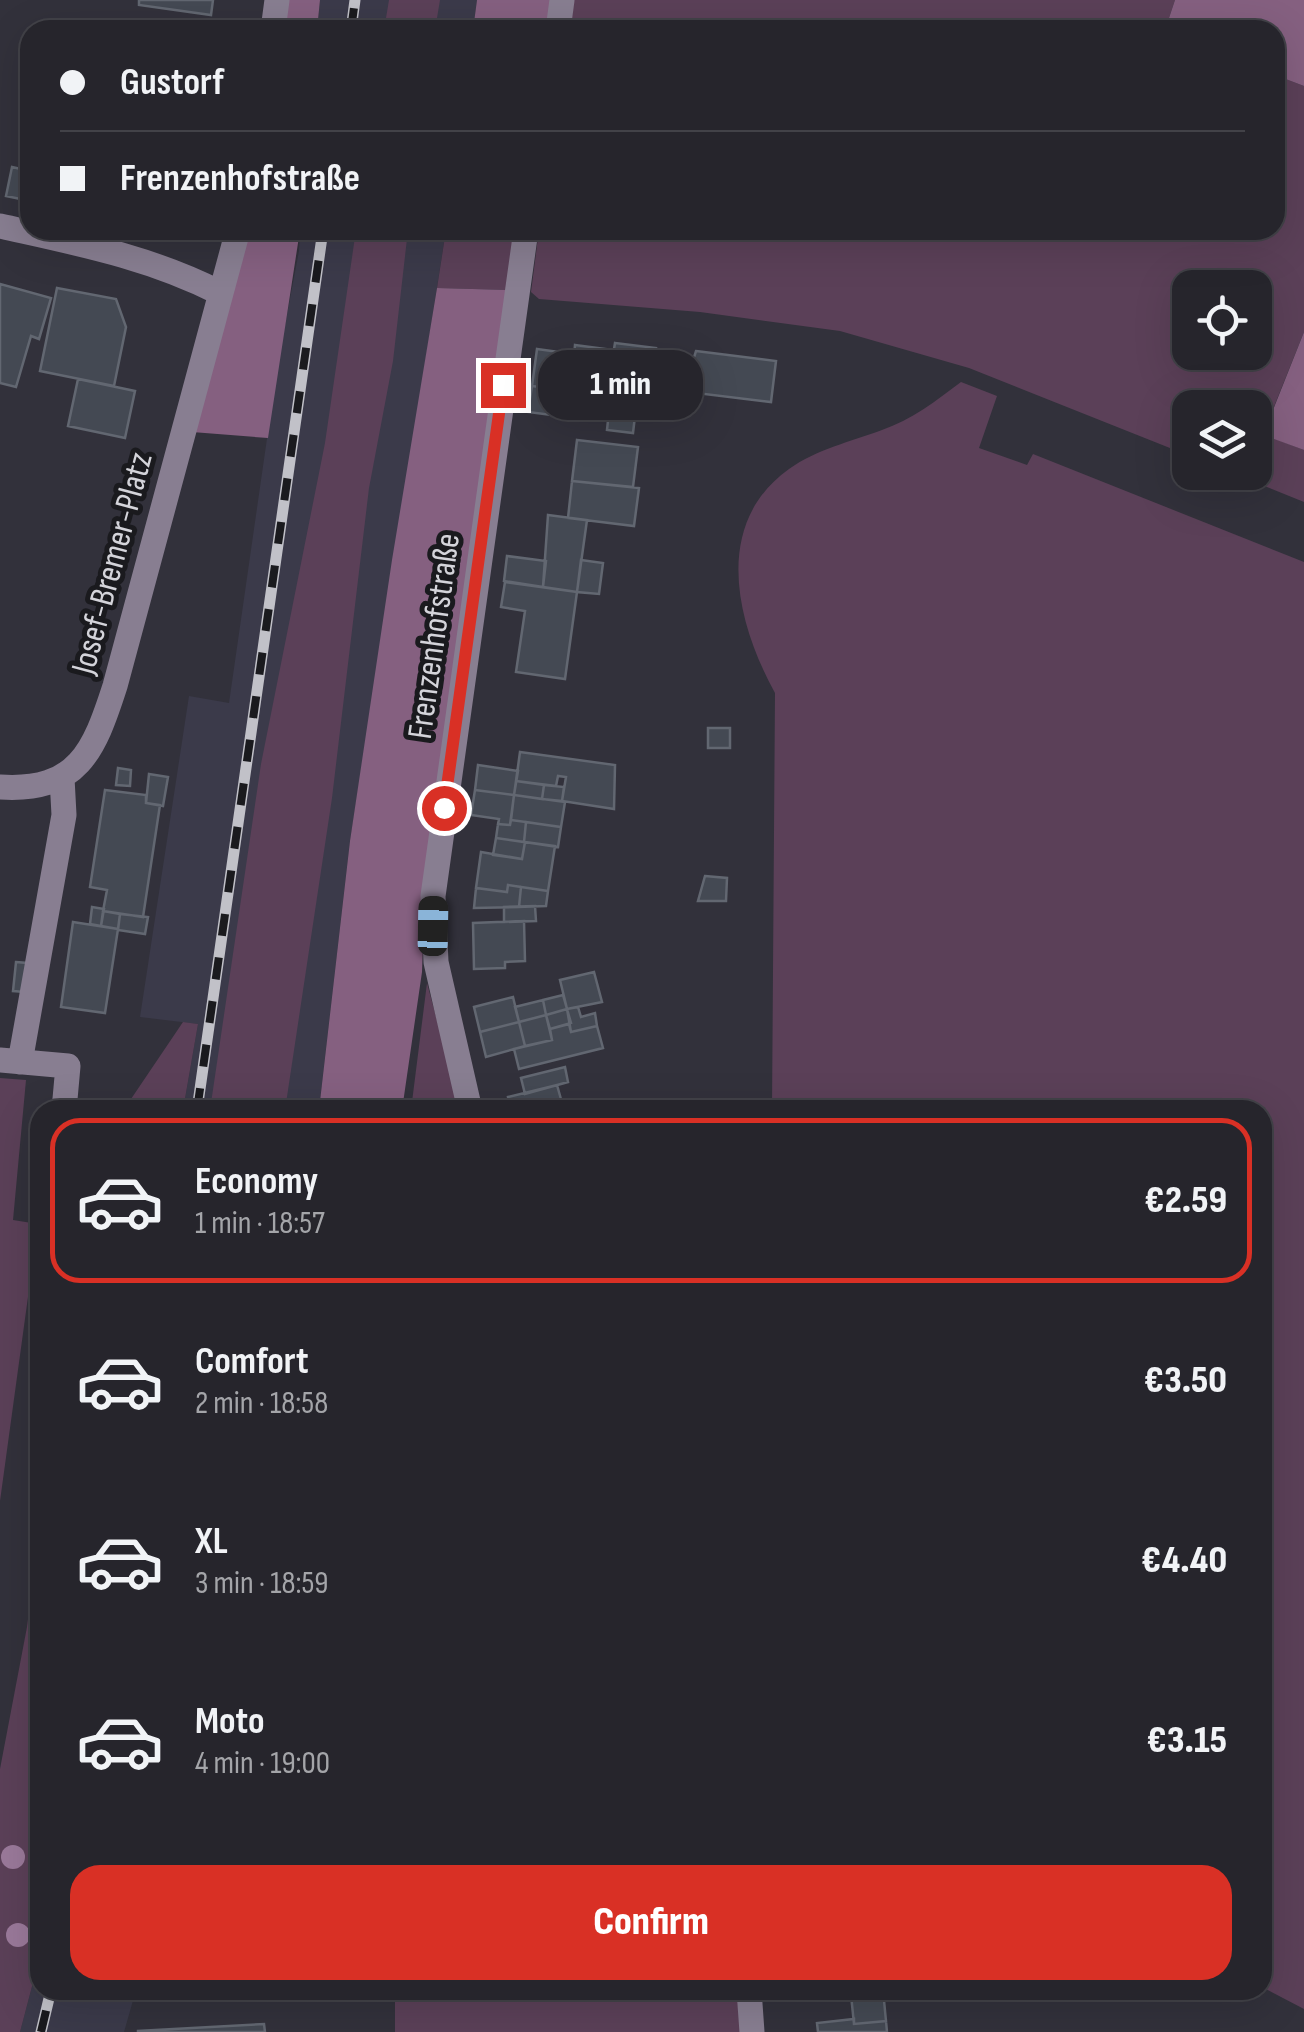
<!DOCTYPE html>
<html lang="en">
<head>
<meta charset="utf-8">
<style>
	:root { --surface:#26252c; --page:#2e2d34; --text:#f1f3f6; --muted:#a4a5a9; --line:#424248; --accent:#d93025 }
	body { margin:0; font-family:"Sofia Sans Condensed",sans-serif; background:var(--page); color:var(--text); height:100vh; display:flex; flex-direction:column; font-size:38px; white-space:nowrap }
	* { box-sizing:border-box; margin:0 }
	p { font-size:32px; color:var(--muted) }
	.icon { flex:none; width:55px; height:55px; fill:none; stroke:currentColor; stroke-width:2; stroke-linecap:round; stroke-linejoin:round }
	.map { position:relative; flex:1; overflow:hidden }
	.side { position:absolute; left:30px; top:1100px; width:1242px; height:900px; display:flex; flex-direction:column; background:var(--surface); border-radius:30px; box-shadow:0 10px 40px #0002,0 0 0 2px var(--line) }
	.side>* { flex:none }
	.banner { position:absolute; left:20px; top:20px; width:1265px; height:220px; border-radius:30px; box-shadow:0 10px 40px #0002,0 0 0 2px var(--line); display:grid; align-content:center; height:220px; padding:0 40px; background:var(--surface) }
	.buttons { position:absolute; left:1172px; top:270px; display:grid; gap:20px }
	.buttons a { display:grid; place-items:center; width:100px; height:100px; border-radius:20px; background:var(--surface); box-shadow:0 10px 40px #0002,0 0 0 2px var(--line); font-size:50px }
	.end { position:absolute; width:45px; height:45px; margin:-22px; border:12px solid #d93025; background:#fff; box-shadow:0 0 0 5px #fff }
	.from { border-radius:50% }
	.bubble { position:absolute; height:70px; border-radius:30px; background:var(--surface); box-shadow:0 10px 40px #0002,0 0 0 2px var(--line); font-size:32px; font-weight:800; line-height:70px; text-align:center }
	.car { position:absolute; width:30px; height:60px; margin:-30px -15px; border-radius:12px; box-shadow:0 0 8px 2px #0007; background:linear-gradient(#222 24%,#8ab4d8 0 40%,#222 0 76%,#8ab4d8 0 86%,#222 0) }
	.banner b { display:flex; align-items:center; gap:35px; height:95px; font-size:38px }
	.banner b+b { border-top:2px solid var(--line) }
	.banner i { width:25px; height:25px; background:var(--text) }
	ul { padding:18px 0 0; list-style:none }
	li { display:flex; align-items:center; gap:30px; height:165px; margin:0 20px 15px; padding:0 20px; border:5px solid transparent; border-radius:30px }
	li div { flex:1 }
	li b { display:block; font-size:38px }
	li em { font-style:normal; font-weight:800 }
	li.active { border-color:var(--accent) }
	li>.icon { width:90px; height:90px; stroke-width:1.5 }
	.primary-button { display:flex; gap:20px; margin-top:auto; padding:20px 40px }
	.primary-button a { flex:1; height:115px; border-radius:30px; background:var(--accent); color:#fff; font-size:40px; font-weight:800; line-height:115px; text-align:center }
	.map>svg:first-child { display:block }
</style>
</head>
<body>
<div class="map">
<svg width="1304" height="2032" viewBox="0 0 1304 2032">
	<rect width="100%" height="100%" fill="#32313b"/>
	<path fill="#3b3a4a" d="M320,0H477L473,30H317Z
		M300,230H446L350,841L319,1110H183L198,1024L140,1017L189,696L229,703L278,362L299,251Z
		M40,1956V1990H136L124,2032H20Z"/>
	<path fill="#5b4058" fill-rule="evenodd" d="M389,0H440L435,30H384Z
		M574,0H1175L1165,30H570Z
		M1275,75L1304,86V332L1263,434L1304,450V502L1232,473L1255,472V408H1190V456L969,368L840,331L700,312L539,299L531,292L539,230H1275ZM1190,288H1255V352H1190Z
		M356,230H408L393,361L369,488L332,798L285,1110H210L261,764L325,443Z
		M446,230H517L508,290L437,288Z
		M961,382L997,396L979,448L1027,465L1033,454L1304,562V2009L1262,1987V1110H772L775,693C736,622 712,524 789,469C817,449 850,442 882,430C911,420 936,401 961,382Z
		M427,983L461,1110H411Z
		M183,1022L198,1024L183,1110H103L104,1100L131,1099Z
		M0,1078L26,1080L13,1220L38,1224L0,1501Z
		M40,1523V1956L20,2032H0V1769L27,1627Z
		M395,1990H739L742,2032H395Z"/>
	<path fill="#856080" d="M287,0H320L317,30H282Z
		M477,0H552L547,30H473Z
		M1175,0H1304V86L1275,75V30H1165Z
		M243,230H300L268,438L192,432Z
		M437,288L508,290L425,883L422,972L402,1110H319L350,841L392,560Z
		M1304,332V450L1263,435Z"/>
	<path fill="#444953" stroke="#626771" stroke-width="2.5" d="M139,0H213L211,15L139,5Z
		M12,167L30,171V201L6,196Z
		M0,284L51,298L39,339L31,336L16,387L0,383Z
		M57,288L116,299L126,327L114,386L40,371Z
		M615,343L656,348L650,401L616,397L621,351L614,349Z
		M575,345L621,351L616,397L571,391Z
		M537,349L574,354L571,391L532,386Z
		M696,351L776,361L771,402L696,393L699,371L690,370Z
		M78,379L135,391L125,438L68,426Z
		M532,386L571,391L568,417L528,412Z
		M616,397L637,399L633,433L607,430L609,411L614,412Z
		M569,406L596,409L595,420L568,416Z
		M577,440L638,447L633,487L572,481Z
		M572,481L639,488L634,526L568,518Z
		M548,515L587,520L577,592L543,587Z
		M507,556L546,561L543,587L504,581Z
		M581,560L603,563L599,594L577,592Z
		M505,582L577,592L565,679L516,672L525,611L501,607Z
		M708,728H730V748H708Z
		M520,752L615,765L614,809L562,801L566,777L558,776L556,786L516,781Z
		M478,765L518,771L514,795L475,790Z
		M118,768L131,770L130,786L116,785Z
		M149,774L168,777L163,806L146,803Z
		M516,781L544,785L542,799L514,795Z
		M544,785L564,787L562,801L542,799Z
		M105,790L146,795V803L160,805L143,917L103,911L107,890L90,887Z
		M475,790L514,795L510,825L498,824L499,819L471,815Z
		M514,795L565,802L561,827L511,820Z
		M511,820L526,822L524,842L496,838L498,824L510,825Z
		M526,822L561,827L558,847L524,842Z
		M496,838L525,842L522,859L493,855Z
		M525,842L555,846L548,891L508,885L507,892L476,888L481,852L522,859Z
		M705,876L727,878L726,901H698Z
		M508,885L521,887L519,907L474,908L476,888L507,892Z
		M521,887L548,891L546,906L519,907Z
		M535,906L536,921L504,922V907Z
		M92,907L104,909L101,926L90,924Z
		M103,911L120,914L118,929L101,926Z
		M120,914L148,917L145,934L118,930Z
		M524,921L525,961L505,962V968L474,969L473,923Z
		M73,922L118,929L105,1013L61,1007Z
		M16,962L27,963L25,992L13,991Z
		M594,972L602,1002L567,1009L560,980Z
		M563,995L567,1009L546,1015L543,1000Z
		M513,997L519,1022L480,1032L474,1007Z
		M543,1000L546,1015L519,1022L515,1007Z
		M578,1007L581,1017L595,1013L597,1026L571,1032L567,1009Z
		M567,1009L571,1023L550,1029L546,1015Z
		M546,1015L552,1040L525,1046L519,1022Z
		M519,1022L525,1046L486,1057L480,1032Z
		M569,1024L571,1032L597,1026L603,1048L519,1069L514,1049L552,1040L550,1029Z
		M565,1067L568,1082L525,1094L521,1078Z
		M557,1085L564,1110H511L508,1097Z
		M883,1990L886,2021L854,2024L851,1995Z
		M854,2019V2024L886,2021L887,2032H818L817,2023Z
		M264,2024L265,2032H138V2031Z"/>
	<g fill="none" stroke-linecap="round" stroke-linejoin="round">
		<path stroke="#887e91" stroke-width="25" d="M273,30L277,0
			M558,30L562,0
			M0,226C76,243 150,257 220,293
			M0,787C78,792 94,751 115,686L238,230
			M0,1060L68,1066L64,1110
			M20,1062L64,815L62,778
			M470,1110L436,962L433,896L526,230
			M749,1990L752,2032"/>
		<defs>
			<path id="rail" d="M351,30L355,0
				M197,1110L323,230
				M41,2032L51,1990"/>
		</defs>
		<use href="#rail" stroke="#c1c1c8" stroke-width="11"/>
		<use href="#rail" stroke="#1a1a1e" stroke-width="8" stroke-dasharray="22" stroke-linecap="butt"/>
	</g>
	<g fill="#9a799a">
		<circle cx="13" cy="1857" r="12"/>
		<circle cx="18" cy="1935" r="12"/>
	</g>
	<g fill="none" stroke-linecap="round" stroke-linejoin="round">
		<path stroke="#d93025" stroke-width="12" d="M444,808L503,385"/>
	</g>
	<g text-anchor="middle" stroke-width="10" stroke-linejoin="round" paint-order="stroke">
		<g font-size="35" fill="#d4d4da" stroke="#1a1a1e">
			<text transform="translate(111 563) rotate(-75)" y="12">Josef-Bremer-Platz</text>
			<text transform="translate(433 636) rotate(-82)" y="12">Frenzenhofstraße</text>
		</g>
	</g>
</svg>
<div class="buttons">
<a><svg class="icon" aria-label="locate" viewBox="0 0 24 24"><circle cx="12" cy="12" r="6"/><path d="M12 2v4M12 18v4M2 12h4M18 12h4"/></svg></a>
<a><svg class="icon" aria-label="layers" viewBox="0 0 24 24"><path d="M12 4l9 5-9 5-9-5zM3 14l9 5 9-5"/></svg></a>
</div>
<i class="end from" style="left:444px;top:808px"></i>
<i class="end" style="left:503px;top:385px"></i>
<div class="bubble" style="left:538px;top:350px;width:165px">1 min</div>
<i class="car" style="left:433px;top:926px;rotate:1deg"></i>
<div class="banner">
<b><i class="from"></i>Gustorf</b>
<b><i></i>Frenzenhofstraße</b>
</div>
<section class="side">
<ul>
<li class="active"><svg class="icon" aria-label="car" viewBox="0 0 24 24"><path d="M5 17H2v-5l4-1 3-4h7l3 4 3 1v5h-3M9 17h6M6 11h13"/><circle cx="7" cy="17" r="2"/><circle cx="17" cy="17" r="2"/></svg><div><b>Economy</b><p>1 min · 18:57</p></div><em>€2.59</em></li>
<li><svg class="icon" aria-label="car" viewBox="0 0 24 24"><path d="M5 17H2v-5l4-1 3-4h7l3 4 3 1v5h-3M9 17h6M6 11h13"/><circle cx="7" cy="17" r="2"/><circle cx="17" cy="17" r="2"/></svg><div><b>Comfort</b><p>2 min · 18:58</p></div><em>€3.50</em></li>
<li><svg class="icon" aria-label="car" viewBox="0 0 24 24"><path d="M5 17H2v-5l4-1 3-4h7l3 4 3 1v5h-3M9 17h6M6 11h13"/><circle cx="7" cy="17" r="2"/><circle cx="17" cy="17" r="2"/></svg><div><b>XL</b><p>3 min · 18:59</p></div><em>€4.40</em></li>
<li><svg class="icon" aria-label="car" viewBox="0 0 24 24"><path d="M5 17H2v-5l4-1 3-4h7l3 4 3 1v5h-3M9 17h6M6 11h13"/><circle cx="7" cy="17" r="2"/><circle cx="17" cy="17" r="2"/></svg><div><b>Moto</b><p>4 min · 19:00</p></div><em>€3.15</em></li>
</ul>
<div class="primary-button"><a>Confirm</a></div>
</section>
</div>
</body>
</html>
